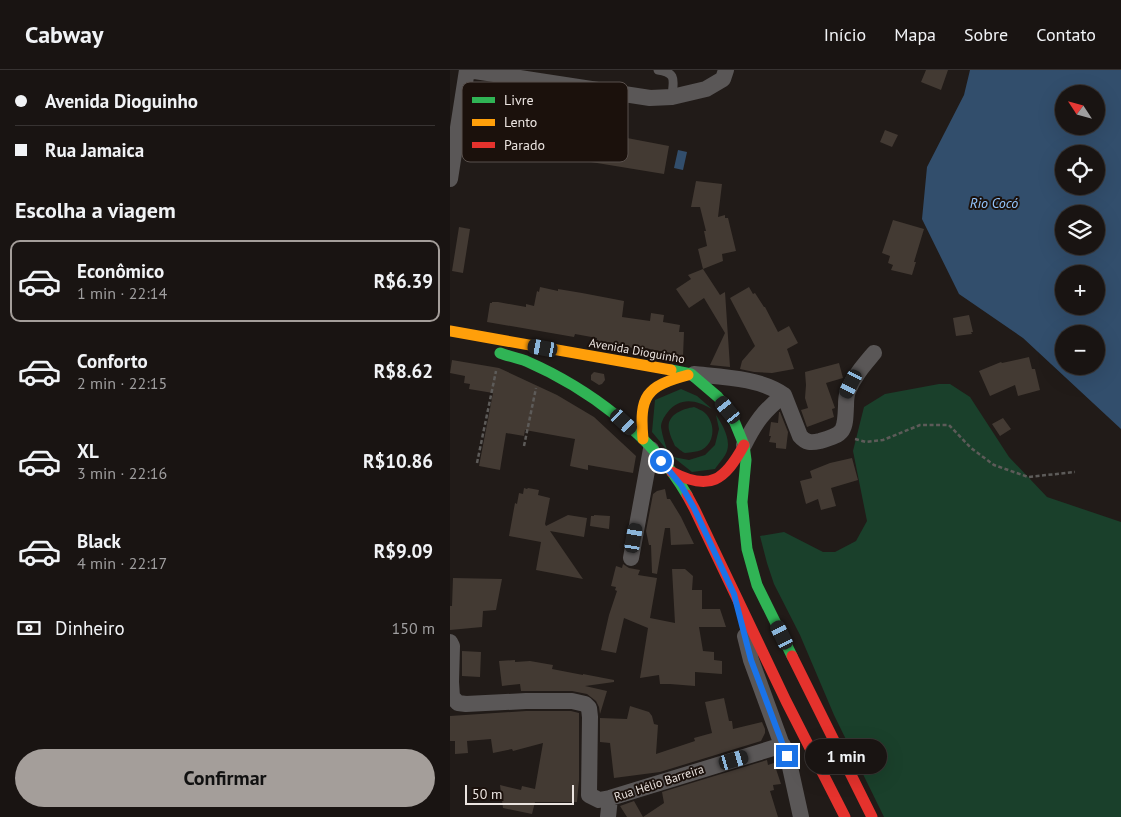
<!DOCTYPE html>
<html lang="pt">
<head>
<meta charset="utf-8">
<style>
	:root { --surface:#191412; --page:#262120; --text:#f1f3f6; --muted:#9f9e9f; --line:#373332; --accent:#a49e9a }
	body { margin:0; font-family:"PT Sans",sans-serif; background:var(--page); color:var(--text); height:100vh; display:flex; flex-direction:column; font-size:19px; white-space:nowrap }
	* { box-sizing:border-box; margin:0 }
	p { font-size:16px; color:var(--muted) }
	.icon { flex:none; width:28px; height:28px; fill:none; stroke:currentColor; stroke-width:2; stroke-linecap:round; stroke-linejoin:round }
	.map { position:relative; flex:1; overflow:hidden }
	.details { display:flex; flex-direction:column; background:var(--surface); width:450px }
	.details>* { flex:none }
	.guide { display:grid; align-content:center; height:110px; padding:0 15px; background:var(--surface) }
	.needle { width:32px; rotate:306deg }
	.buttons { position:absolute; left:605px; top:15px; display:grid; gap:10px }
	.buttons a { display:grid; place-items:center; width:50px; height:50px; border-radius:50%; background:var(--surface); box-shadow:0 5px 20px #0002,0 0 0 1px var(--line); font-size:25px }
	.scale { position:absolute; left:15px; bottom:12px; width:109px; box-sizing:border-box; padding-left:5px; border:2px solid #ebe4e0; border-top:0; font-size:14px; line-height:18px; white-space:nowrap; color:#ebe4e0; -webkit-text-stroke:4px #1b110c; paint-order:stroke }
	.end { position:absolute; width:22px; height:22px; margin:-11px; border:6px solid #1a73e8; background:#fff; box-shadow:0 0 0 2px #fff }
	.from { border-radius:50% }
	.bubble { position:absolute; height:35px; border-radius:18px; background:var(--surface); box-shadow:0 5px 20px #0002,0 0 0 1px var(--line); font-size:16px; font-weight:600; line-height:35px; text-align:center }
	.car { position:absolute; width:15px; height:30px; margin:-15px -8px; border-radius:6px; box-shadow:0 0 4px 1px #0007; background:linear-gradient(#222 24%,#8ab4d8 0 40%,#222 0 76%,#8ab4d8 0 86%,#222 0) }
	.guide b { display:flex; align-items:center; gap:18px; height:48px; font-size:19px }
	.guide b+b { border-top:1px solid var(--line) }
	.guide i { width:12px; height:12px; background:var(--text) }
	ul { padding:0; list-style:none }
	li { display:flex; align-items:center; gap:15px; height:82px; margin:0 10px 8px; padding:0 5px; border:2px solid transparent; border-radius:10px }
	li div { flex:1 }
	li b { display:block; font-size:19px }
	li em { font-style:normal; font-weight:600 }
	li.selected { border-color:var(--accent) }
	li>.icon { width:45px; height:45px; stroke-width:1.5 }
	h2 { padding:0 15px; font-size:22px; line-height:60px }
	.pay { display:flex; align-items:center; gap:12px; height:55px; padding:0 15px; font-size:19px }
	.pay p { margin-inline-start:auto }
	.button { display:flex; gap:10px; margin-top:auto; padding:10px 15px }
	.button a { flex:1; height:58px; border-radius:30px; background:var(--accent); color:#111; font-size:20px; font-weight:600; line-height:58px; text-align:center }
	header { display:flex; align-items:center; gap:30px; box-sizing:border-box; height:70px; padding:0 25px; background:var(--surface); border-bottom:1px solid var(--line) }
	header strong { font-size:24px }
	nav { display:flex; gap:28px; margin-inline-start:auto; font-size:18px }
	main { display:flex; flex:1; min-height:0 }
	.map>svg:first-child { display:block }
</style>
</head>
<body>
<header>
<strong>Cabway</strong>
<nav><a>Início</a><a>Mapa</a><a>Sobre</a><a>Contato</a></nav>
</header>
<main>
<section class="details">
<div class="guide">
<b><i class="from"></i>Avenida Dioguinho</b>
<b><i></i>Rua Jamaica</b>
</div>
<h2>Escolha a viagem</h2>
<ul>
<li class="selected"><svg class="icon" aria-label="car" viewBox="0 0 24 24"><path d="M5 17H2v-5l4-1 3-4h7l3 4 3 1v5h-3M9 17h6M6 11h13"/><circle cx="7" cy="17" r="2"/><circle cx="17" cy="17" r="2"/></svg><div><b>Econômico</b><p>1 min · 22:14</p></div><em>R$6.39</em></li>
<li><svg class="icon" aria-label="car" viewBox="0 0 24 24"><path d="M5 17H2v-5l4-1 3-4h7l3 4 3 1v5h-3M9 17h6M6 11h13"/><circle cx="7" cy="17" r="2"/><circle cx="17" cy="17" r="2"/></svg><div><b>Conforto</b><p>2 min · 22:15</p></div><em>R$8.62</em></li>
<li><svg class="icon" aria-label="car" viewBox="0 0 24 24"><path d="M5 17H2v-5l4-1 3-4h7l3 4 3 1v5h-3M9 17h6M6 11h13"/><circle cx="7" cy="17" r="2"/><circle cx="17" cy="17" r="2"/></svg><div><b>XL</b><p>3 min · 22:16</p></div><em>R$10.86</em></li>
<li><svg class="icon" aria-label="car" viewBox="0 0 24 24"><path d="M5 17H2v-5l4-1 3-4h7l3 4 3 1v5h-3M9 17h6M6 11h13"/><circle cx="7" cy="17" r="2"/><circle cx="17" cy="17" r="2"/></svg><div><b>Black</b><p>4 min · 22:17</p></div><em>R$9.09</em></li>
</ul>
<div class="pay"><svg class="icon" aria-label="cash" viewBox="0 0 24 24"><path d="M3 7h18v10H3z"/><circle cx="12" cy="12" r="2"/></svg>Dinheiro<p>150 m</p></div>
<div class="button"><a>Confirmar</a></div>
</section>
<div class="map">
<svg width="671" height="747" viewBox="0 0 671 747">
	<rect width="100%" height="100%" fill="#211b18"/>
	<path fill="#1a402b" d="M489,314H500L520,327L559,387L597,427L671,452V747H434L384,645L350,565L324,514L317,493L310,466L334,462L373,482H385L406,471L417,451L403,381L414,337L435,324Z
		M231,319L247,326L262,339C246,330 230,326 217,343C214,347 211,352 211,357C212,365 215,373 217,380L202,362L205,330Z
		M244,337C248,339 252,340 255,343C268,355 264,381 243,382C241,382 238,383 235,383C232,382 228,378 225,376C223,371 220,366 219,360C216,345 232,339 244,337Z
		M266,345C272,354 281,369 277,381C275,387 269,393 265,399L242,402L223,387L239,390L255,385L265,375L269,359Z"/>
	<path fill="#324e6c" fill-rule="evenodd" d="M520,0H671V359L573,268L509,224L472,149L477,97L514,25ZM614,24H646V56H614ZM614,84H646V116H614ZM614,144H646V176H614ZM614,204H646V236H614ZM614,264H646V296H614Z
		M228,80L237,82L233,100L224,98Z"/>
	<path fill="#433a33" d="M476,0H498L491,20L471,12Z
		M81,37L109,42L107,50L125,52L124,60L156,66V64L219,76L214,104L74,81Z
		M435,60L448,65L442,77L430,72Z
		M246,111L272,114L268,147L275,145V148H278L286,181L272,184L273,191L253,199L248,179L257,176L254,161H256L250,137H241Z
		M443,150L474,159L464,192H466L462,205L441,200L443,195L438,193L440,186L432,183Z
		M9,157L20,159L13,203L2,201Z
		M253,199L270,225L275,222L280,297L260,295L275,263L254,228L239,238L226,219L241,209L238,205Z
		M90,217L108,221V219L132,223L174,231L172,247L200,251L201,243L214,245L213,252L230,255L229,262H234L233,286L195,278V280L147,272V268L125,264L124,267L37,252L40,233H42V232H48L76,237V234L84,236L87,221L89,222Z
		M299,217L303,224L305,223L314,237H315L328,262L339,256L348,273L337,279L344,299L322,303L304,302L290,299L292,291L305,276L280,228Z
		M519,245L523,262H521L522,264L506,266L503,248Z
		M579,287L582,299H585L590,320L568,326L565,315L540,326L529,301L551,292L552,293Z
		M2,290L49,298L107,325L144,347L186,386L183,403L138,395V400L120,396L125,369L75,360L74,366L56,363L50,400L29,396L43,323L19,319L20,314L14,313L15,306L0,303Z
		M389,293L393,308L376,313L385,338L382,339L384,347L357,357L351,340L358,338L355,328L356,315L355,302Z
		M144,302L154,304L155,310L152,314L149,315L141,310V305Z
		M329,342H330L338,362L336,379L326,378V373L319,372L321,366H319L321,352L328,353Z
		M553,348L561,359L550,366L542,354Z
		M402,388L408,410L381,418L386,436L371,440L368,429L356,434L350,411L362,408L360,401L380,393Z
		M74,418L77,419L78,418L89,420L88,425L100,428L95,454L96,456L118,445L137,448L134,467L100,461L133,509L86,500L91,472L59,466L65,433L67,434L69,423L73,424Z
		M215,419L217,429H220L231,447L244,474L221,475L220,458H215L207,504L202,503L201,475H199L196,461L203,424L207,421Z
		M144,446V445L160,446L159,459L140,456L141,446Z
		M173,494L179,498L190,500L188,505L207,508L200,548L225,553L222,499H235L243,506L242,520H252V539H270L276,557H249L253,581L264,582V590L272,591V604L245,602V616L220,614H210L209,605L190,608L198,558L174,548L166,583L151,580L159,545L167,521L165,520L166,517L161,516L166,496L172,498Z
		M3,508L52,509L46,540L33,541L32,557L0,560V536H2Z
		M12,581L31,582L30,607L12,606Z
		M65,590V592L80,591L103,595L102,599L133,605V604L164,610V612L135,616L157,621L150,644L149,637L146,631L137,624L122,621H71L70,614L52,616L49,591Z
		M274,628L279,651H282L283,659L312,652L315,659V663L311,671L210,702L164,708L160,673L150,672V648L177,649L180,636L199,642L202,646L204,654L208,655L206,684L245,671L244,668L262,663L255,632Z
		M76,641H121L129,643V710L127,732H85L82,744L53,738L50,715L71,720L72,716L85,719L93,673L63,681L62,679L43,683L41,669L17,671L18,683L5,684V671H0V646Z
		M317,690L318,695L324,693L331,714L323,715L324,720L320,721L328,747H177L170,736L184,731L193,747L214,733L212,722Z"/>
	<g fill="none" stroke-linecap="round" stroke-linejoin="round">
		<path stroke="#5d5b59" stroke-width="2.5" stroke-dasharray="4 2.5" stroke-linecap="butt" d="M405,369L416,372L433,370L470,355H499L521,378L544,395L578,407L625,402
			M74,376L86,318
			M27,393L46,301"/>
		<path stroke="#5a5757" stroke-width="9" d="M208,0C228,3 223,11 222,27"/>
		<path stroke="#5a5757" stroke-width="16" d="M18,0L200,28L222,27L256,19L273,9L276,0
			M0,109L17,0
			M244,304C273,307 310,308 334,325L350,366C356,373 361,373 370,371C395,364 395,361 396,336C396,331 396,326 398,321C404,306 414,295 424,283
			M294,375C305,353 314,340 334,325
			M181,488L201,379
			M295,566L301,590L340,697L351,747
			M0,572L2,576L1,612L2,627L8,633L16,634L76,631H122L135,634L139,638L140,647L139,725L149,730L160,728L333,675
			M158,747L160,728"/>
		<path stroke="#30b455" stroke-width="11" d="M50,283C58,286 68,288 76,291C138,318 203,366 237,425
			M221,300L241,304L268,327L278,340L285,353L294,375L296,390L292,432L297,479L307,515L342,586"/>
		<path stroke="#ff9f0a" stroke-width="11" d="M0,261L221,300
			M193,369C189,326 196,316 238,305"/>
		<path stroke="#e5322d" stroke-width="11" d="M222,402C260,422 275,410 294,375
			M237,425L244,438L336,631L395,747
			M342,586L422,747"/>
	</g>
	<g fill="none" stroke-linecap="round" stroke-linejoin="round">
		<path stroke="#1a73e8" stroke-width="6" d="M211,391L231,415L244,438L284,524L301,590L337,686"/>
	</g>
	<g text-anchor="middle" stroke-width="4" stroke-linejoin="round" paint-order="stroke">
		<g font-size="12" fill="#ebe4e0" stroke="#1b110c">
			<text transform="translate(187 281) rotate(10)" y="4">Avenida Dioguinho</text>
			<text transform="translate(209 713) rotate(-18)" y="4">Rua Hélio Barreira</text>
		</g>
		<g font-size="14" font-style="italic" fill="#93c5fe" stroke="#1b110c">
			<text x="544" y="138">Rio Cocó</text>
		</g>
	</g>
	<rect x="12" y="12" width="166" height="80" rx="8" fill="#1b110c" stroke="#59504c" stroke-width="1"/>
	<rect x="22" y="27" width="23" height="6" fill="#30b455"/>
	<rect x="22" y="49" width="23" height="7" fill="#ff9f0a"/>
	<rect x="22" y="72" width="23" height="6" fill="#e5322d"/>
	<g font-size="14" fill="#ebe4e0">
		<text x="54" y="35">Livre</text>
		<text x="54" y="57">Lento</text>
		<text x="54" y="80">Parado</text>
	</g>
</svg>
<div class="buttons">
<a><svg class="needle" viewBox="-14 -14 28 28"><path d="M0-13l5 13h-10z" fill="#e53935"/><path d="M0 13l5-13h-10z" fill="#9f9e9f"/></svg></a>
<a><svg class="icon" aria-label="locate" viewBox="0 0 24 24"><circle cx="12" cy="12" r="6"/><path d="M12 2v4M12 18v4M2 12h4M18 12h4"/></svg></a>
<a><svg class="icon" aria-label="layers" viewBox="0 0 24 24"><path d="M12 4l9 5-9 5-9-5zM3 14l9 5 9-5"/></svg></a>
<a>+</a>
<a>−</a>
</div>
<div class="scale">50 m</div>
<i class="end from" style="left:211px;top:391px"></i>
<i class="end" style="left:337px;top:686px"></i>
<div class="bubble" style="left:355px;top:669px;width:82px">1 min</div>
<i class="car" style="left:93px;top:278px;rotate:280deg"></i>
<i class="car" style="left:401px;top:314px;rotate:207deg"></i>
<i class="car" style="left:278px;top:340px;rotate:321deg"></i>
<i class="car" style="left:174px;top:352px;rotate:133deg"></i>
<i class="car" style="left:184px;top:468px;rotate:10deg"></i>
<i class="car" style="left:332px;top:565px;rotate:334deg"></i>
<i class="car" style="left:284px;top:690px;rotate:74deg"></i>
</div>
</main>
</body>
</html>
